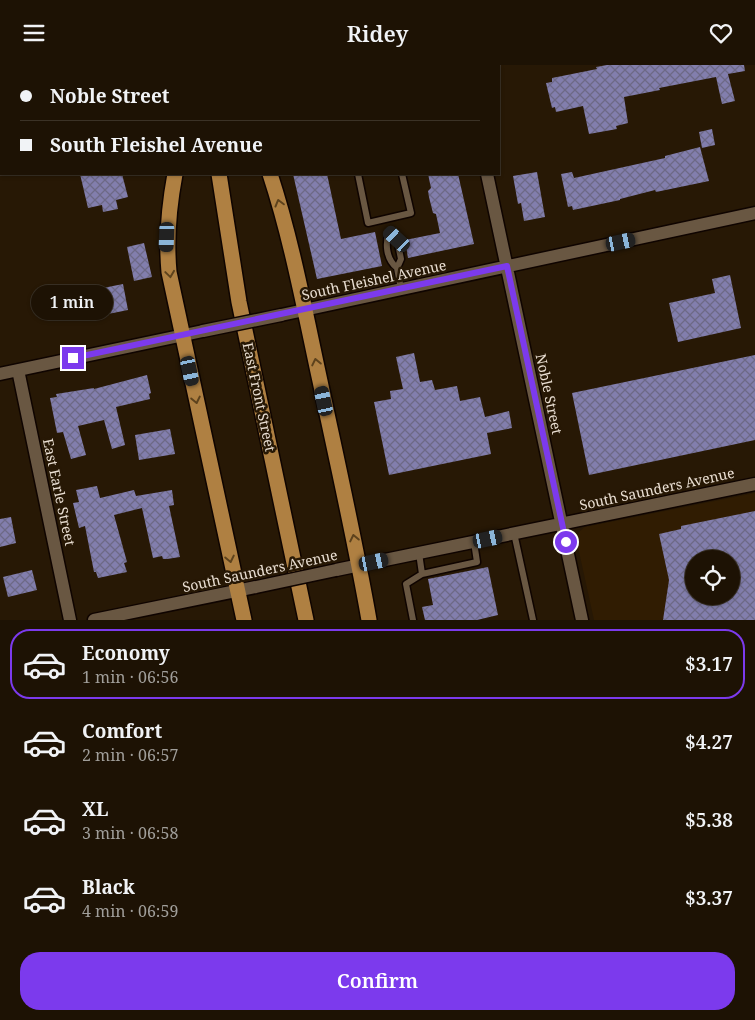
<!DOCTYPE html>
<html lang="en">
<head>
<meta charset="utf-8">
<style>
	:root { --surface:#1d1204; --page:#251b0e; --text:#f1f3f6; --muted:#a09e9a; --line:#3b3226; --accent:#7c3aed }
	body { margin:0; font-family:"Noto Serif",serif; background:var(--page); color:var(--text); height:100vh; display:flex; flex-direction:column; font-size:19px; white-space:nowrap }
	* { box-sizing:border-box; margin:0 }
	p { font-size:16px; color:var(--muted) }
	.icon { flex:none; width:28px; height:28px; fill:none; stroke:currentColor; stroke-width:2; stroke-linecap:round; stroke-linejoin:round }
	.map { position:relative; height:555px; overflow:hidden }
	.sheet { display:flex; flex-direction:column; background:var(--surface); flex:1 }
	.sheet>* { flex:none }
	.guide { position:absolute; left:0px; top:0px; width:500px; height:110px; box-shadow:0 1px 4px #0004,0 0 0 1px var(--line); display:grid; align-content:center; height:110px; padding:0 20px; background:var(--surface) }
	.buttons { position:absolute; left:685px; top:485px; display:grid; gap:10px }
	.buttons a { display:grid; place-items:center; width:55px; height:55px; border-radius:50%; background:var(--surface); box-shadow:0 1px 4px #0004,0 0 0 1px var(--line); font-size:25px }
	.end { position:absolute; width:22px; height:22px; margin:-11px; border:6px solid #7c3aed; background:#fff; box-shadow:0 0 0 2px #fff }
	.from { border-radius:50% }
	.bubble { position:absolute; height:35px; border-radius:18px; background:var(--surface); box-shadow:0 1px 4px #0004,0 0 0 1px var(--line); font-size:16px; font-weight:600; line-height:35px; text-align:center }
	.car { position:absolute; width:15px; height:30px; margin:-15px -8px; border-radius:6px; box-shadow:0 0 4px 1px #0007; background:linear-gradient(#222 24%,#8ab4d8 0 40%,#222 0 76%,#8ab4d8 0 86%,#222 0) }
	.guide b { display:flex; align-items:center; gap:18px; height:48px; font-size:19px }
	.guide b+b { border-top:1px solid var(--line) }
	.guide i { width:12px; height:12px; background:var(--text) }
	ul { padding:9px 0 0; list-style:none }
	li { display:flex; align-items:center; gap:15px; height:70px; margin:0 10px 8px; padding:0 10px; border:2px solid transparent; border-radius:20px }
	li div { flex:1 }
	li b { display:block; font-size:19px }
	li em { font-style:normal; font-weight:600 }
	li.on { border-color:var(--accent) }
	li>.icon { width:45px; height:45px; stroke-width:1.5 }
	.primary-button { display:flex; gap:10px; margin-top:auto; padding:10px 20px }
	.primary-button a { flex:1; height:58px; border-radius:20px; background:var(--accent); color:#fff; font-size:20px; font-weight:600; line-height:58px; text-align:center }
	header { display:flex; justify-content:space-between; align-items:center; height:65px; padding:0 20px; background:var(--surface); font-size:22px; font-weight:600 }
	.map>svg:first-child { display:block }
</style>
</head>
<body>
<header><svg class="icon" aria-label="menu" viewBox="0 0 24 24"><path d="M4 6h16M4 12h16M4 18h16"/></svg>Ridey<svg class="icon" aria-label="heart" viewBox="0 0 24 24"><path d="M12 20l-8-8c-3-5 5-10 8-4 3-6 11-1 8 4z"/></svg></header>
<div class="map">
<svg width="755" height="555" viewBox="0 0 755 555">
	<defs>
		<pattern id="building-cross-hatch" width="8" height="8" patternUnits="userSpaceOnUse" patternTransform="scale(1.25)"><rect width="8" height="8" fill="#827ead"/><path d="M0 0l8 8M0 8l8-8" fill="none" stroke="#6d6986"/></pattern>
	</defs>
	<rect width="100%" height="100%" fill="#271805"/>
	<path fill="#301c02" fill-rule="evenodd" d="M755,428V555H594L576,473L580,466L585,462ZM694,494H731V531H694Z"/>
	<path fill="url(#building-cross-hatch)" fill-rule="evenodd" d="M607,0H744L745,6L728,9L735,36L722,39L716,12L659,23L660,25L624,32L628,58L616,61L617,64L589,69L583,41L556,47L555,42L552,43L546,18L552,17V13L597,4L596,2Z
		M712,64L715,80L702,83L699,67Z
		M700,82L709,116L656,127L655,125L620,134V135L573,145L572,141L568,142L561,109L572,107L574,113L665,93V91Z
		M537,107L545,152L524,156L521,138L518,139L513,111Z
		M80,109H122L128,132L116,135L118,144L103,147L102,140L88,143Z
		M293,109H327L341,174L375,167L382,201L317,214Z
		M428,109H458L474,179L408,193L405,175L440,168L436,149L433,148L429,132L428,126L431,123Z
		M144,178L152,212L134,216L127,182Z
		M730,210L741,263L678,277L669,238L715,228L712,214Z
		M123,219L128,245L108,249L103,223Z
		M414,288L420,317L432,315L435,325L457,321L460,336L480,332L485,352L509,346L512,363L487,368L491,389L389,410L374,337L391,334L390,326L403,324L396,292Z
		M755,290V375L589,410L572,328Z
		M147,310L151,328L149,329L150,334L116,342L125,380L112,384L104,355L78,361L86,390L71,394L63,367L57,368L50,333L57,332L56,329L94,323V324Z
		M170,364L175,389L139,395L135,370Z
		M97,421L100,433L134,425L136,431L172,425L174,440L169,441L180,492L167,494H163L162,491L153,493L142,443L114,450L127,497L124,498L127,507L98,513L96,507H94L85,461L79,463L73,438L79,437L76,425Z
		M755,446V555H663L669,515L659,469L681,464V461ZM694,494H731V531H694Z
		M11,452L16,478L0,482V454Z
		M488,502L498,550L477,555H425L422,542L433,540L428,514Z
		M32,505L37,525L8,532L3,512Z"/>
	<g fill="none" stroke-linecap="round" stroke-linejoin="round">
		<defs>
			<path id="lane" d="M358,109L368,158L411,148L402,109
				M397,203C386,194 385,179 389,167L397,174L401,194L397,203L401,224
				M514,468L533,555
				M419,488L422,509
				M413,555L406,519L422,509L477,497L474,477"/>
			<path id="street" d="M464,0V1
				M401,1L407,0
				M487,109L582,555
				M281,250L755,148
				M18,305L70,555
				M0,309L203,266
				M336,505L755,419
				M94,555L256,522"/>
			<path id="primary" d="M235,0L236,1
				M205,1V0
				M175,109C169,141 166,174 169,207L244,555
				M219,109L239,237L306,555
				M270,109C292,176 305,247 320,316C337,396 355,475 369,555"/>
		</defs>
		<use href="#lane" stroke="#0f0400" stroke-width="9"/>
		<use href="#street" stroke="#0f0400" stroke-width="15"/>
		<use href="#primary" stroke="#0f0400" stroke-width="18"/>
		<use href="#lane" stroke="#695742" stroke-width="6"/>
		<use href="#street" stroke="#695742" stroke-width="12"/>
		<use href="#primary" stroke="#af8042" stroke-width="15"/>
		<defs>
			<path id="street-bridge" d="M203,266L281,250
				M256,522L336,505"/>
		</defs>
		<use href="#street-bridge" stroke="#0f0400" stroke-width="15" stroke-linecap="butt"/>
		<use href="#street-bridge" stroke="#695742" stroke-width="12"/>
	</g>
	<defs><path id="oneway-chevron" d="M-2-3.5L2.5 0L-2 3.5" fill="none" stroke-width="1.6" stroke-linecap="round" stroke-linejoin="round" transform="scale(1.25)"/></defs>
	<g stroke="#5d421d">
		<use href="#oneway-chevron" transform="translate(279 138) rotate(-105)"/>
		<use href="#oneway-chevron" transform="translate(170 209) rotate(82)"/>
		<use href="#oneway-chevron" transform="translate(316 297) rotate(-102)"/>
		<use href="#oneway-chevron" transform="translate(196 335) rotate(78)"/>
		<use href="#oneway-chevron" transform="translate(354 473) rotate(-102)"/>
		<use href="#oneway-chevron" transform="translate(230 494) rotate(78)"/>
	</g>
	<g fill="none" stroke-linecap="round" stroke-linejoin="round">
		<path stroke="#7c3aed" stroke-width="6" d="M73,293L507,201L566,477"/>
	</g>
	<g text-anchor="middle" stroke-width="5" stroke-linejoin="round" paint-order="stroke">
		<g font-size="14" fill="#eadfd3" stroke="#271805">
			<text transform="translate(374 215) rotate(-12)" y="5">South Fleishel Avenue</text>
			<text transform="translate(549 329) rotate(78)" y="5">Noble Street</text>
			<text transform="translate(259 332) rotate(78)" y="5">East Front Street</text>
			<text transform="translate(657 424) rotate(-12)" y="5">South Saunders Avenue</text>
			<text transform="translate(59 427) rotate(78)" y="5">East Earle Street</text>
			<text transform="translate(260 506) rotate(-12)" y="5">South Saunders Avenue</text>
		</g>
	</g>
</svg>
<div class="buttons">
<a><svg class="icon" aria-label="locate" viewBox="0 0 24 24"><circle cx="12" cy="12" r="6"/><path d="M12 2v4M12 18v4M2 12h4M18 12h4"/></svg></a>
</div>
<i class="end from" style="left:566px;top:477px"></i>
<i class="end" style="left:73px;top:293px"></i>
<div class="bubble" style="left:31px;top:220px;width:82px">1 min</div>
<i class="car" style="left:167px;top:172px;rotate:182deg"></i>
<i class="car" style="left:397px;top:174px;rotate:313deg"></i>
<i class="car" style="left:621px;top:177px;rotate:78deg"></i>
<i class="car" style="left:190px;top:306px;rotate:168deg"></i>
<i class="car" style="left:324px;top:336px;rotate:348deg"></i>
<i class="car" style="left:488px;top:474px;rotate:78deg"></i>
<i class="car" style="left:374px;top:497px;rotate:78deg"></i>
<div class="guide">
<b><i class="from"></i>Noble Street</b>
<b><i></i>South Fleishel Avenue</b>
</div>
</div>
<section class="sheet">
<ul>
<li class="on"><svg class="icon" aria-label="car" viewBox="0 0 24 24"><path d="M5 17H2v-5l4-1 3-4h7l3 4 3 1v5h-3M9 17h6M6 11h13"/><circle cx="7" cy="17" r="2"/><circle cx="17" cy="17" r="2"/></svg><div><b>Economy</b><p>1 min · 06:56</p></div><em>$3.17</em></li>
<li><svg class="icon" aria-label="car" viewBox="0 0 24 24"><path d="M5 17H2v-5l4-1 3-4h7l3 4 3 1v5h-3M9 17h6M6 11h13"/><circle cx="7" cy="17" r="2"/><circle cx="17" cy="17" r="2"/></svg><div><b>Comfort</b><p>2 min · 06:57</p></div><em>$4.27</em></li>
<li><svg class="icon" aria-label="car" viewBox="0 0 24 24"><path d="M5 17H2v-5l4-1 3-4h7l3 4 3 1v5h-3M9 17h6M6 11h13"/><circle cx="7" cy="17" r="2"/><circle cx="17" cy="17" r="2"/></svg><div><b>XL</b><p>3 min · 06:58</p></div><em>$5.38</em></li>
<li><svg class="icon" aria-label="car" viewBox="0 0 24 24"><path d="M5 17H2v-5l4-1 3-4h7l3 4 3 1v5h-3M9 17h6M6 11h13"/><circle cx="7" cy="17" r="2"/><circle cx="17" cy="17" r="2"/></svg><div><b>Black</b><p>4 min · 06:59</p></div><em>$3.37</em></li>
</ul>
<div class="primary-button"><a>Confirm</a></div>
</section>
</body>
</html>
